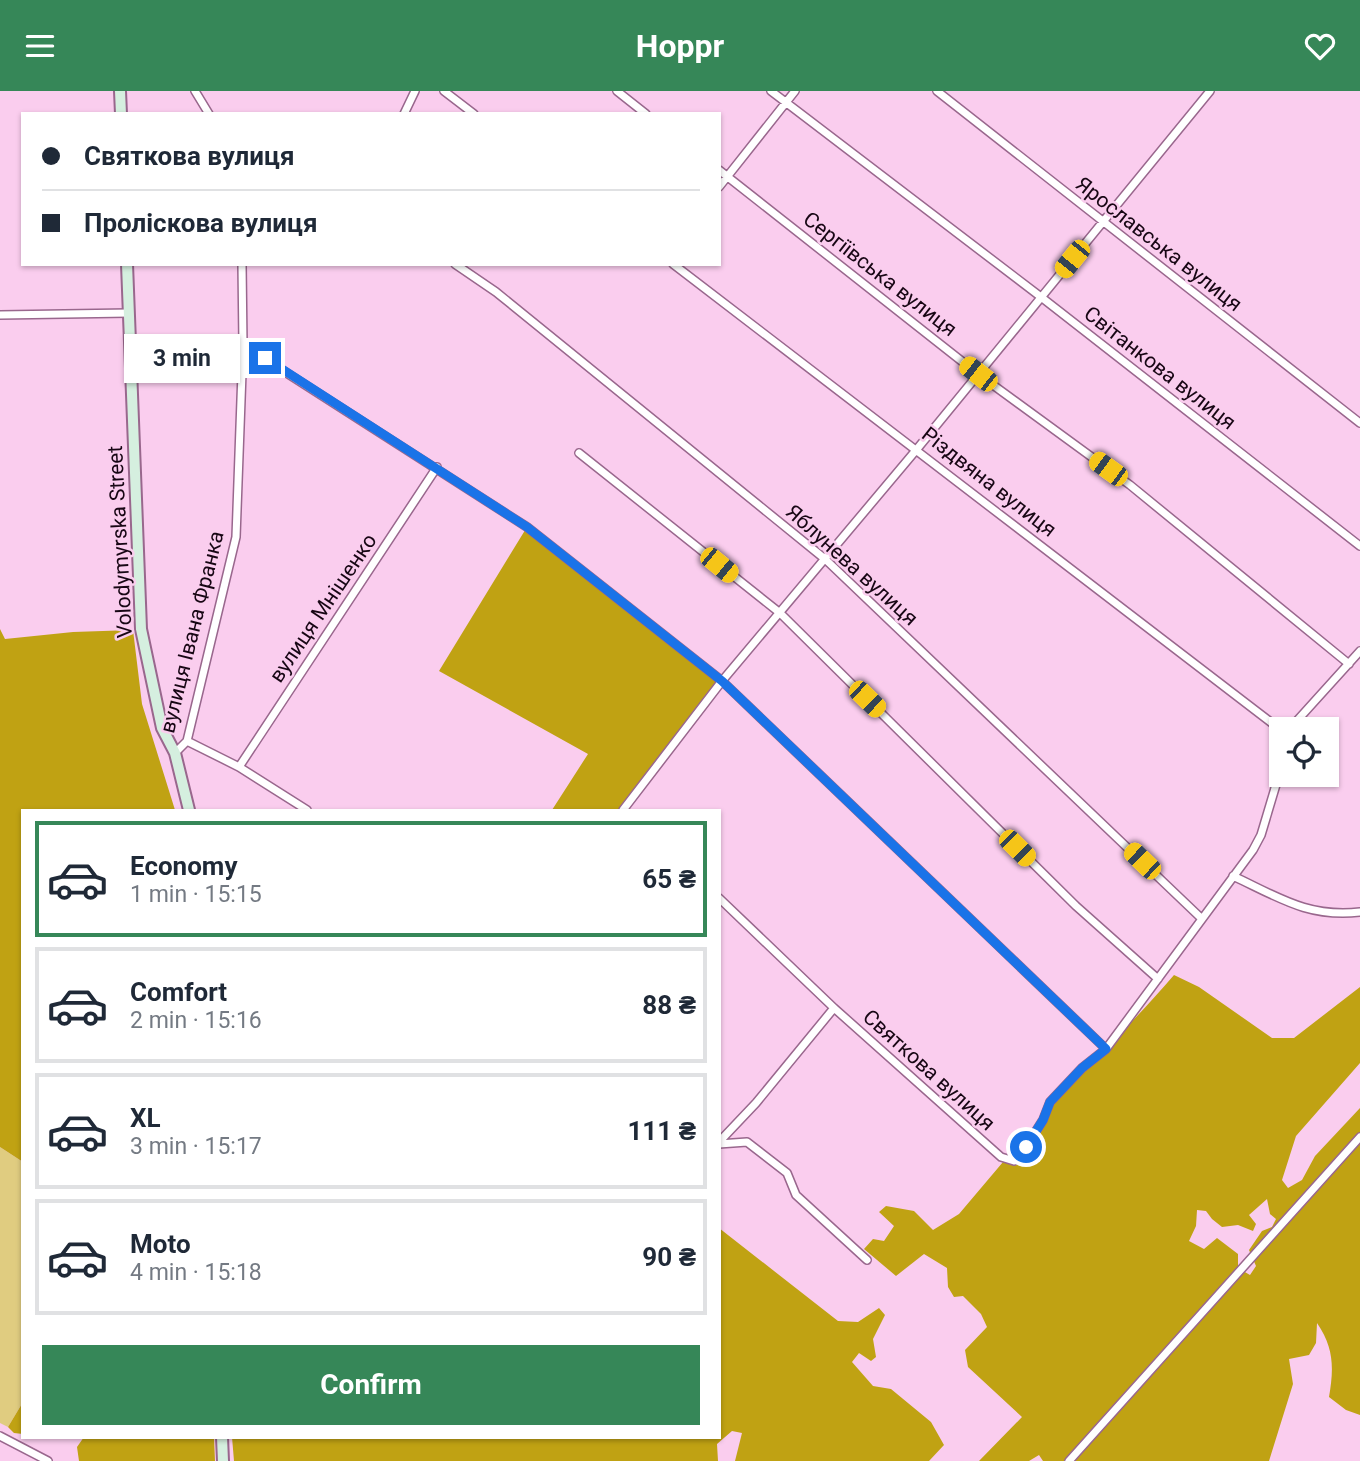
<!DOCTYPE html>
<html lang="en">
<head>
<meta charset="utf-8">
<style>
	:root { --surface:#fff; --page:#f6f6f7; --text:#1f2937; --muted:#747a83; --line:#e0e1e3; --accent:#368758 }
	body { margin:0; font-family:Roboto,sans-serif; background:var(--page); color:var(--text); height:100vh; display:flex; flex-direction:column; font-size:26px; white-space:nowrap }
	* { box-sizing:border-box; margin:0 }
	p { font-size:23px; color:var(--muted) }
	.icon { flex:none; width:38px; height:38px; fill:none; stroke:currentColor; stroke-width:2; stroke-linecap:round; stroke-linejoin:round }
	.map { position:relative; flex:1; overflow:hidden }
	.sheet { position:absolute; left:21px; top:718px; width:700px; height:630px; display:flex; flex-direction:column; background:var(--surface); border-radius:0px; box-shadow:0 2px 5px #0004 }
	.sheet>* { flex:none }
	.top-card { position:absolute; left:21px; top:21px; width:700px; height:154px; border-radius:0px; box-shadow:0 2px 5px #0004; display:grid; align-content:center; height:154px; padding:0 21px; background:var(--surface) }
	.buttons { position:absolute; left:1269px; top:626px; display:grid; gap:14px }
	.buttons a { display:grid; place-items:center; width:70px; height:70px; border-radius:0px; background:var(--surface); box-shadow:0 2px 5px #0004; font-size:35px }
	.end { position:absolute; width:32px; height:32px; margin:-16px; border:9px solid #1a73e8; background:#fff; box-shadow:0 0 0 4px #fff }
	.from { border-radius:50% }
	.bubble { position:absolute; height:49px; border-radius:0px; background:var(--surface); box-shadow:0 2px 5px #0004; font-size:23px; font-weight:700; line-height:49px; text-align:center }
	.car { position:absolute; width:21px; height:42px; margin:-21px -10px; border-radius:9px; box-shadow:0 0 5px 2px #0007; background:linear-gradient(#f5c518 24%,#345 0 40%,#f5c518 0 76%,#345 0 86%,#f5c518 0) }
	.top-card b { display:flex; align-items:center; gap:24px; height:66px; font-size:26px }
	.top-card b+b { border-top:2px solid var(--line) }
	.top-card i { width:18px; height:18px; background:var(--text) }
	ul { padding:12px 0 0; list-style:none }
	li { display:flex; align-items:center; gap:21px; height:116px; margin:0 14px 10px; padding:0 7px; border:4px solid var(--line); border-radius:0px }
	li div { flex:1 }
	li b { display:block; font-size:26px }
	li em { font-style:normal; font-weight:700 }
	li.on { border-color:var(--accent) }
	li>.icon { width:63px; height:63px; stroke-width:1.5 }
	.primary-button { display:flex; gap:14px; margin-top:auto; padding:14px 21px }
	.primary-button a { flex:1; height:80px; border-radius:0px; background:var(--accent); color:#fff; font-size:28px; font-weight:700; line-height:80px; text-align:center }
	header { display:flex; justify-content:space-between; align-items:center; height:91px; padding:0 21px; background:var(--accent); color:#fff; font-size:32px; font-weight:700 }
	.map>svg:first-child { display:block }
</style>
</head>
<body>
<header><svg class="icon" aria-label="menu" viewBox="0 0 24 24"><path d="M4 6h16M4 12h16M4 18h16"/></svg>Hoppr<svg class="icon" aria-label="heart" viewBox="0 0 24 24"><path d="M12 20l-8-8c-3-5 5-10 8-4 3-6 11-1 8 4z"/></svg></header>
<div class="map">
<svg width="1360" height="1370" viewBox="0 0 1360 1370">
	<rect width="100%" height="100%" fill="#facdee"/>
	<path fill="#e0cc80" d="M0,1056L23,1071V1311L8,1336L0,1332Z"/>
	<path fill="#c0a213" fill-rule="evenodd" d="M527,436L722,590L623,719H552L588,663L439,580Z
		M0,538L5,548L73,541L133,539L142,613L175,719H23V1071L0,1056Z
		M1174,884L1199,896L1272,947H1294L1360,896V972L1296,1045L1282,1089L1288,1097L1302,1089L1315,1065L1360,1017V1324L1346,1319L1329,1306C1334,1277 1334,1257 1317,1232L1316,1252L1309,1264L1289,1268L1293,1293L1269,1370H1043L1039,1364L1029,1370H979L1022,1326L968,1276L965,1259L987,1236L981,1223L963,1205L954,1206L948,1196L947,1177L924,1163L896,1185L864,1158L873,1148L884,1150L894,1135L879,1121L886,1115L914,1120L933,1139L959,1123L1003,1071L1041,1055L1040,1027C1084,979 1131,934 1174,884ZM1267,1108L1270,1123L1276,1128L1272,1136L1262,1140L1249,1159L1256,1175L1250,1184L1238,1177V1163L1217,1147L1204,1158L1189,1150L1196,1135L1197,1119L1206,1120L1212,1128L1222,1136L1238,1134L1253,1140L1256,1133L1249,1124Z
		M719,1137L838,1230L858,1231L879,1217L885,1224L873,1248L876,1266L871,1270L859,1262L852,1271L873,1295L891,1298L931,1331L944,1354L929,1370H735L742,1342L732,1340L717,1353L718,1370H234L232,1346H719Z
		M23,1311V1343L14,1342L8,1336Z
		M84,1346H214L215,1370H79L77,1356Z"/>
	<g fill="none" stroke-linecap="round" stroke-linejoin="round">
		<defs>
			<path id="street" d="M195,0L209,23
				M444,0L474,23
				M617,0L646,23
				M771,0L1041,206L1360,455
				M937,0L1360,332
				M404,23L415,0
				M719,79L978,283L1130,394L1349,573
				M719,96L795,0
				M455,173L496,201L825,468L1201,827
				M673,173L1281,639
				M0,224L129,222
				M243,254L527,436L722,590L1106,958
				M579,362L780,522L1076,815L1158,888
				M1292,639L1294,633L1360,560
				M187,650L239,676L307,719
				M175,662L187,650L236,446L243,254L242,173
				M239,676L437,376
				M623,719L722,590L917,358L1210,0
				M1233,785C1278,806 1308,827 1360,821
				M719,807L834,917L1001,1066L1014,1070L1026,1056L1043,1029L1050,1011L1082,977L1106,958L1253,759L1261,744L1281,677
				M719,1051L756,1012L834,917
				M719,1053L747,1051L787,1082L796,1104L867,1169
				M0,1345L48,1370
				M1069,1370L1360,1046"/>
			<path id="secondary" d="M120,0L121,23
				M127,173L141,538L162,637L175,662L189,719
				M222,1346L223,1370"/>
		</defs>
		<use href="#street" stroke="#99678d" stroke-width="10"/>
		<use href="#secondary" stroke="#99678d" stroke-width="14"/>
		<use href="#street" stroke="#fff" stroke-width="7"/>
		<use href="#secondary" stroke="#d5efdf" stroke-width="10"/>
	</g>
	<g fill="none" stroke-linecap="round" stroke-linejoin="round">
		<path stroke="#1a73e8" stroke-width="9" d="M265,267L527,436L722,590L1106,958L1082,977L1050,1011L1043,1029L1026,1056"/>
	</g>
	<g text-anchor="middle" stroke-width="5" stroke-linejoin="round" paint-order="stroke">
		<g font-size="21" fill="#170614" stroke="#facdee">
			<text transform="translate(1159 153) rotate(38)" y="7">Ярославська вулиця</text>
			<text transform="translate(880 183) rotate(38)" y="7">Сергіївська вулиця</text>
			<text transform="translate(1160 277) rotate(38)" y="7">Світанкова вулиця</text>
			<text transform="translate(989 391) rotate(38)" y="7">Різдвяна вулиця</text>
			<text transform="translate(120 451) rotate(-93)" y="7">Volodymyrska Street</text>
			<text transform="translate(852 474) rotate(42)" y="7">Яблунева вулиця</text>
			<text transform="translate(323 517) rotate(-56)" y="7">вулиця Мнішенко</text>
			<text transform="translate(192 541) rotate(-76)" y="7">вулиця Івана Франка</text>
			<text transform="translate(929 979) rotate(42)" y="7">Святкова вулиця</text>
		</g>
	</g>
</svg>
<div class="buttons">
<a><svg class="icon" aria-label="locate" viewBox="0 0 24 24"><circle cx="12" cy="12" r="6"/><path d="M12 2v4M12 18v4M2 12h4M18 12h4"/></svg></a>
</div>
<i class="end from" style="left:1026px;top:1056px"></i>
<i class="end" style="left:265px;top:267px"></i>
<div class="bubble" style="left:124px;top:243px;width:116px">3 min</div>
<i class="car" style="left:1072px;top:168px;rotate:219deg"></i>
<i class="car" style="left:978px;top:283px;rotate:308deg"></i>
<i class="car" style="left:1108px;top:378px;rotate:306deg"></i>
<i class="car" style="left:719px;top:474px;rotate:129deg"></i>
<i class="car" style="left:867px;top:608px;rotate:134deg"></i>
<i class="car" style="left:1017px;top:757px;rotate:135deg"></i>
<i class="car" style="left:1142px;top:770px;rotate:314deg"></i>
<div class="top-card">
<b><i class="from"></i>Святкова вулиця</b>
<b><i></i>Проліскова вулиця</b>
</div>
<section class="sheet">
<ul>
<li class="on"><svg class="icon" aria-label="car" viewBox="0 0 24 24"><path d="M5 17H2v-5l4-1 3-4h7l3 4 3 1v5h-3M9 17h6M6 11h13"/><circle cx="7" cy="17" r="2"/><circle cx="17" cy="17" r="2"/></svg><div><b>Economy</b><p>1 min · 15:15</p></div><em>65 ₴</em></li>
<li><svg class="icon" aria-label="car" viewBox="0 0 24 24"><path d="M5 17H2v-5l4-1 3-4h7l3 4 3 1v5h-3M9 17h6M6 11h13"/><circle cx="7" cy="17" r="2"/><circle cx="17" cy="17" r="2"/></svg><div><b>Comfort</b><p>2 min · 15:16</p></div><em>88 ₴</em></li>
<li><svg class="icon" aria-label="car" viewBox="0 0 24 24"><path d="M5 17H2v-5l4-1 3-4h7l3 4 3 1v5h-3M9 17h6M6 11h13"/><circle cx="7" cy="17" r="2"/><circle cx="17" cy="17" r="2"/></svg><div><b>XL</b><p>3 min · 15:17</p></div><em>111 ₴</em></li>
<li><svg class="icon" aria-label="car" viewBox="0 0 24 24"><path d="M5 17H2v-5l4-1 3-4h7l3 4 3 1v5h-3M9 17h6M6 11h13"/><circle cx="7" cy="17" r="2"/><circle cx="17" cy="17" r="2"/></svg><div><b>Moto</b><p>4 min · 15:18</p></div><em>90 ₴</em></li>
</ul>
<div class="primary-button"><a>Confirm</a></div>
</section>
</div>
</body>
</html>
